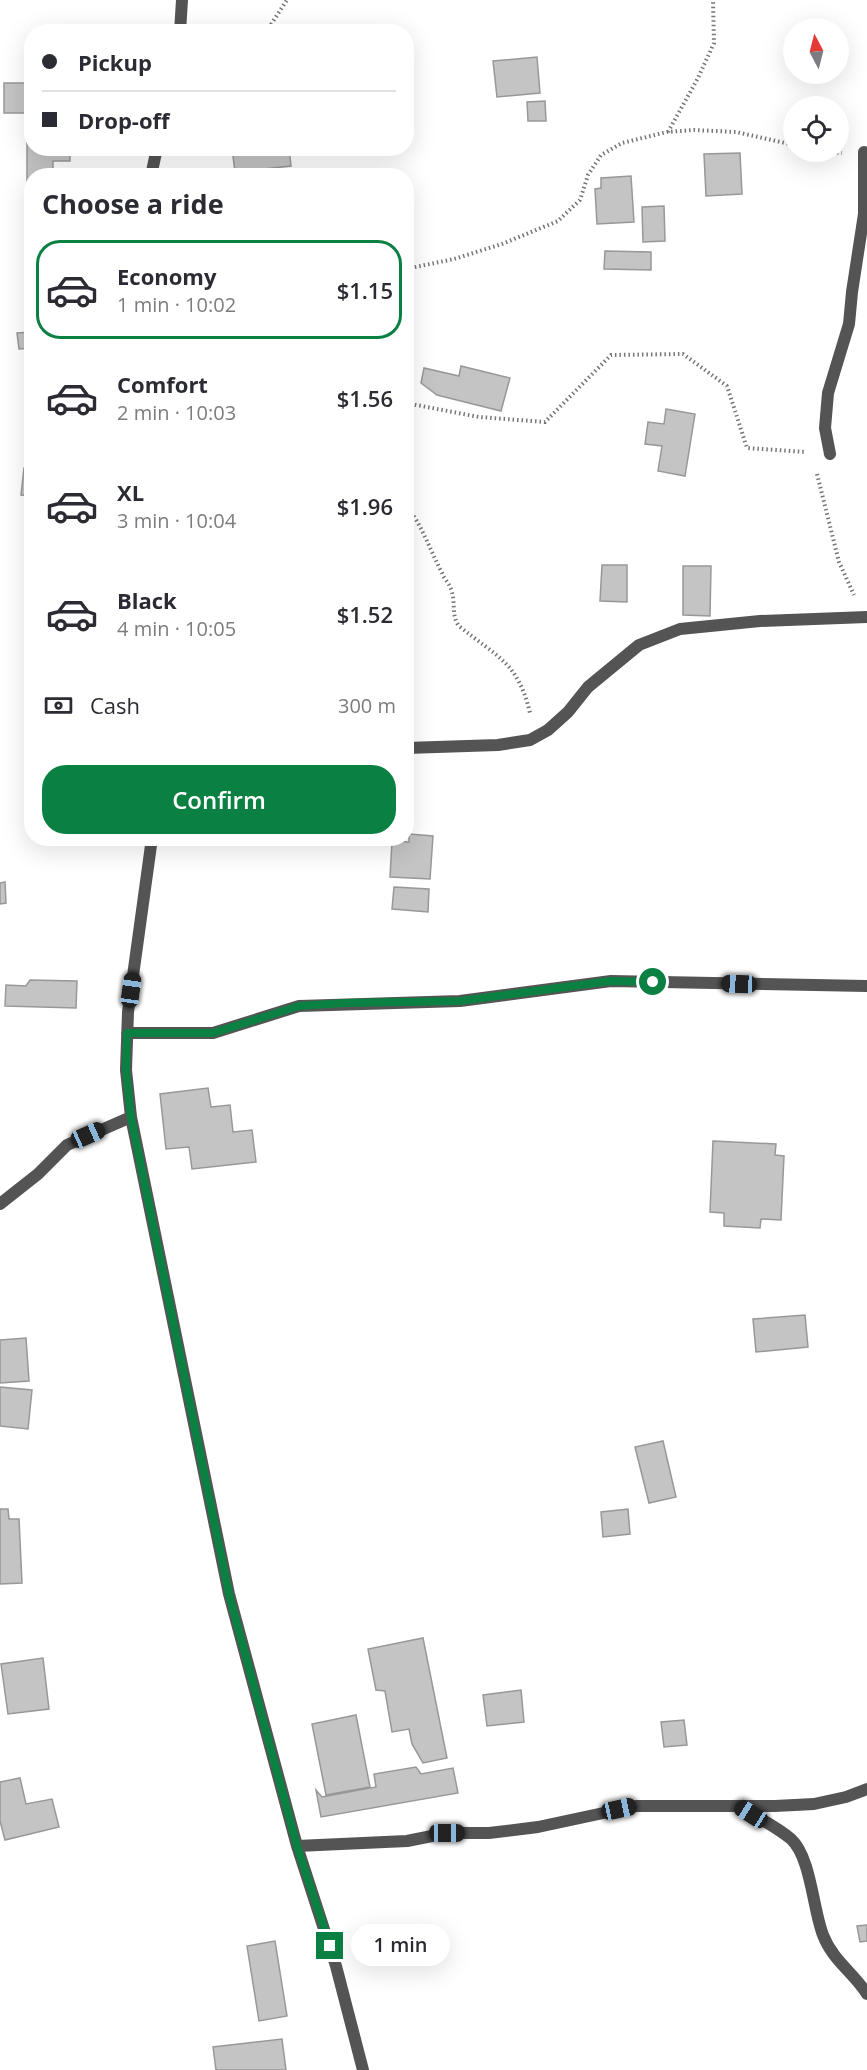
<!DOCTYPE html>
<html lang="en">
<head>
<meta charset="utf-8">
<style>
	:root { --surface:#fff; --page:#f7f7f7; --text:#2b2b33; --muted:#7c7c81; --line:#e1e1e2; --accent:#0b8043 }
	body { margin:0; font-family:"Open Sans",sans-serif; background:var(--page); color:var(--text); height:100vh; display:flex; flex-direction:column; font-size:22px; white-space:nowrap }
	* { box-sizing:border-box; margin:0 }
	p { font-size:20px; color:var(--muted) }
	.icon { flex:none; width:33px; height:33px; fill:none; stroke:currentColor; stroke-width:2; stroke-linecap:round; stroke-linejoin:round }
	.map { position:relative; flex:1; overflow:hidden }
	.panel { position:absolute; left:24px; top:168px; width:390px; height:678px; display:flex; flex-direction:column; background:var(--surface); border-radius:24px; box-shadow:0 6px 24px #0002 }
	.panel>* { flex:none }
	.top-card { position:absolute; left:24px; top:24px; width:390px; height:132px; border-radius:24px; box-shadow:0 6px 24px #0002; display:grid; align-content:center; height:132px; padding:0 18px; background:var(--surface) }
	.needle { width:39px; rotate:353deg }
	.controls { position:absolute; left:783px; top:18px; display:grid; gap:12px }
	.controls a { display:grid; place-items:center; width:66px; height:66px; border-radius:50%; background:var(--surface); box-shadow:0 6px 24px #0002; font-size:30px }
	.end { position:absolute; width:27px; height:27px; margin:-14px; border:8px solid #0b8043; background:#fff; box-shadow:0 0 0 3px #fff }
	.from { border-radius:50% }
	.bubble { position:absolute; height:42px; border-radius:21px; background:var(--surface); box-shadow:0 6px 24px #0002; font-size:20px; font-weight:600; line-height:42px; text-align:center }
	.car { position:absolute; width:18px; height:36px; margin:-18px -9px; border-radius:8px; box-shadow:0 0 4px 2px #0007; background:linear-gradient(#222 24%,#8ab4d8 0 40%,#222 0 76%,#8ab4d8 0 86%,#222 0) }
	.top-card b { display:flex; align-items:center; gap:21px; height:57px; font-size:22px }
	.top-card b+b { border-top:2px solid var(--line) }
	.top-card i { width:15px; height:15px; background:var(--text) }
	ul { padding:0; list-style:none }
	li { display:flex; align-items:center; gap:18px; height:99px; margin:0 12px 9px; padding:0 6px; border:3px solid transparent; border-radius:24px }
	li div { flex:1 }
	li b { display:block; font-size:22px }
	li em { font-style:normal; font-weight:600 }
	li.current { border-color:var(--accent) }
	li>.icon { width:54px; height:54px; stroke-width:1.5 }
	h2 { padding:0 18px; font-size:27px; line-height:72px }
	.pay { display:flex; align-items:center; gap:15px; height:66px; padding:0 18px; font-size:22px }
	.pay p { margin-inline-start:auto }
	.primary-button { display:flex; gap:12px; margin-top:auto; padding:12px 18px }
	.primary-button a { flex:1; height:69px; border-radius:24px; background:var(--accent); color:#fff; font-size:24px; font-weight:600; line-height:69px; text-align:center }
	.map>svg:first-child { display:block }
</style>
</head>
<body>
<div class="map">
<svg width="867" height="2070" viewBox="0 0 867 2070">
	<rect width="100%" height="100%" fill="#fff"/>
	<path fill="#c4c4c4" stroke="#989898" stroke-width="1.5" d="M537,57L540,93L497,97L493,61Z
		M4,83H32V113H4Z
		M545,101L546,121H528L527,102Z
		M27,142H32V148H70V161H53V176H32V183H27Z
		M232,148H289L291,166L235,172Z
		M740,153L742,194L706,196L704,154Z
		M631,176L634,222L597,224L595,189L601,188V178Z
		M664,206L665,241L643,242L642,207Z
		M605,251L651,252V270L604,269Z
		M32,332V348L19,349L17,333Z
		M461,366L510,378L501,411L437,395L421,383L424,368L459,376Z
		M666,409L695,414L685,476L658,471L662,446L645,444L648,422L664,424Z
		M24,468L32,469V496L21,495Z
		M602,565H627V602L600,601Z
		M683,566H711L710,616L683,615Z
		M409,834L433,836L430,879L390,877L392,841L409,842Z
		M5,882L6,903L0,904V883Z
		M394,887L429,889L428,912L392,909Z
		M30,980L77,981L76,1008L5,1006L6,985L26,986Z
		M208,1088L211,1107L230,1105L233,1132L252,1130L256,1162L192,1169L189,1147L166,1149L160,1094Z
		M713,1141L776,1144L775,1155L784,1156L781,1220L761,1219L760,1228L724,1226V1213L710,1212Z
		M805,1315L808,1347L756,1352L753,1319Z
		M26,1338L29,1381L0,1383V1340Z
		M0,1387L32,1390L28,1429L0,1426Z
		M663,1441L676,1497L649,1503L635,1447Z
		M0,1509H8L9,1519H19L22,1583L0,1584Z
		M628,1509L630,1534L603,1537L601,1512Z
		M423,1638L447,1758L423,1763L412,1744L409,1729L392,1732L385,1691L376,1690L368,1649Z
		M43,1658L49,1709L8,1714L1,1664Z
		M521,1690L524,1722L487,1726L483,1695Z
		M356,1715L370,1787L326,1795L312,1724Z
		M684,1720L687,1745L664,1747L661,1722Z
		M416,1767L421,1774L453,1768L458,1793L321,1817L316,1790L322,1797L376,1787L374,1774Z
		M20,1778L26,1804L52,1799L59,1827L5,1840L0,1821V1782Z
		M867,1925V1941L860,1942L857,1926Z
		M275,1941L287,2016L259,2021L247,1946Z
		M282,2039L286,2070H216L213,2047Z"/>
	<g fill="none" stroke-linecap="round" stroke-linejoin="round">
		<path stroke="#767676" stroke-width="4" stroke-dasharray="1.5 3" stroke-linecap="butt" d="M266,32L287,0
			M668,132L698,78L714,43L713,0
			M828,152L842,153
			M406,269L454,259L502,244L558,221L580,200L588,175L601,155L622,143L667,132L694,130L736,132L794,145
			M406,403L479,417L545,422L611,355L683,354L727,386L747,448L806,452
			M817,474L839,562L854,595
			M406,505C422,525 430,550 442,573C444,579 449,583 451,589C456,602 451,616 459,626C497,657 518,662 530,713"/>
		<path stroke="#545454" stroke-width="12" d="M180,32L182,0
			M151,176L157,148
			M830,454L825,428L828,393L849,324L852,292L864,214V152
			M406,748L498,745L530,740L548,730L568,712L588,687L639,645L680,629L760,621L867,617
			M152,838L128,1012L126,1070L131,1117L229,1594L297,1846L336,1966L363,2070
			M127,1033H213L299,1006L460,1001L611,981L867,986
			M0,1204L38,1174L67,1145L131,1117
			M740,1807C756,1817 776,1826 791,1839C811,1857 813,1910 823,1935C833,1961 853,1972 867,1994
			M297,1846L407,1841L447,1833H489L538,1827L636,1806H775L814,1804L846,1797L867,1789"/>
	</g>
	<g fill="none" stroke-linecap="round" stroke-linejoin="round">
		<path stroke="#0b8043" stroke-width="8" d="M330,1946L297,1846L229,1594L131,1117L126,1070L127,1033H213L299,1006L345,1003L460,1001L610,981L653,982"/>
	</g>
</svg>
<div class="controls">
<a><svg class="needle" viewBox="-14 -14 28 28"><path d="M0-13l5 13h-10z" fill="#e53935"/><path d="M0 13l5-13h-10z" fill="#7c7c81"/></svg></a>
<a><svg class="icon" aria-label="locate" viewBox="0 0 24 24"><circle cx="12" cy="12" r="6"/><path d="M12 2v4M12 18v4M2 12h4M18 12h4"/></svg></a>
</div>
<i class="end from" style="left:653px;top:982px"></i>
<i class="end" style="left:330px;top:1946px"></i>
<div class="bubble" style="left:351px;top:1924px;width:99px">1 min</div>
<i class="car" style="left:739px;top:984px;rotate:272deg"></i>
<i class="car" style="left:131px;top:990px;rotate:8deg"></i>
<i class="car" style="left:88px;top:1135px;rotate:66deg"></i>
<i class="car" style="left:619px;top:1809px;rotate:78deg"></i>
<i class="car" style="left:751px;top:1814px;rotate:302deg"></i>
<i class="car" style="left:447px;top:1833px;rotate:90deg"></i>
<div class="top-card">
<b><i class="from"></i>Pickup</b>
<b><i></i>Drop-off</b>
</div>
<section class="panel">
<h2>Choose a ride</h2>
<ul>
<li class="current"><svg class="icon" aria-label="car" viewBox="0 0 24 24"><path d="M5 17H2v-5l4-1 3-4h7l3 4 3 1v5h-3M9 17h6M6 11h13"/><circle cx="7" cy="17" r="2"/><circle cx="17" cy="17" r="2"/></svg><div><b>Economy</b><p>1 min · 10:02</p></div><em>$1.15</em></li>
<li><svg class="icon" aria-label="car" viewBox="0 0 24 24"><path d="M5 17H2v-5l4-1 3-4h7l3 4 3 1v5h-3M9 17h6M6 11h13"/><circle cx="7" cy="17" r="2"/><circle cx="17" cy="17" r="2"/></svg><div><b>Comfort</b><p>2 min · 10:03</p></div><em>$1.56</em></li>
<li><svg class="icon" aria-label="car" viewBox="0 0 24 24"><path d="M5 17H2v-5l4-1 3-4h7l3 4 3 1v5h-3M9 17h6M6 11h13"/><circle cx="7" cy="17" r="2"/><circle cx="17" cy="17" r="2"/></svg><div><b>XL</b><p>3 min · 10:04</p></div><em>$1.96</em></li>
<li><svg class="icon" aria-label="car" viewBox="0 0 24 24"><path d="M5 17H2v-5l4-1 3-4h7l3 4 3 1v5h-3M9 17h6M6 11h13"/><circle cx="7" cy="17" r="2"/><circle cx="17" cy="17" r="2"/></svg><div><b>Black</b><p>4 min · 10:05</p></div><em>$1.52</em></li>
</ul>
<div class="pay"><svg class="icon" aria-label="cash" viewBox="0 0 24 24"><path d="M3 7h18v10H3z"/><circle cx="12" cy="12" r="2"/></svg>Cash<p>300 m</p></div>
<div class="primary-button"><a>Confirm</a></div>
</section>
</div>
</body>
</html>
